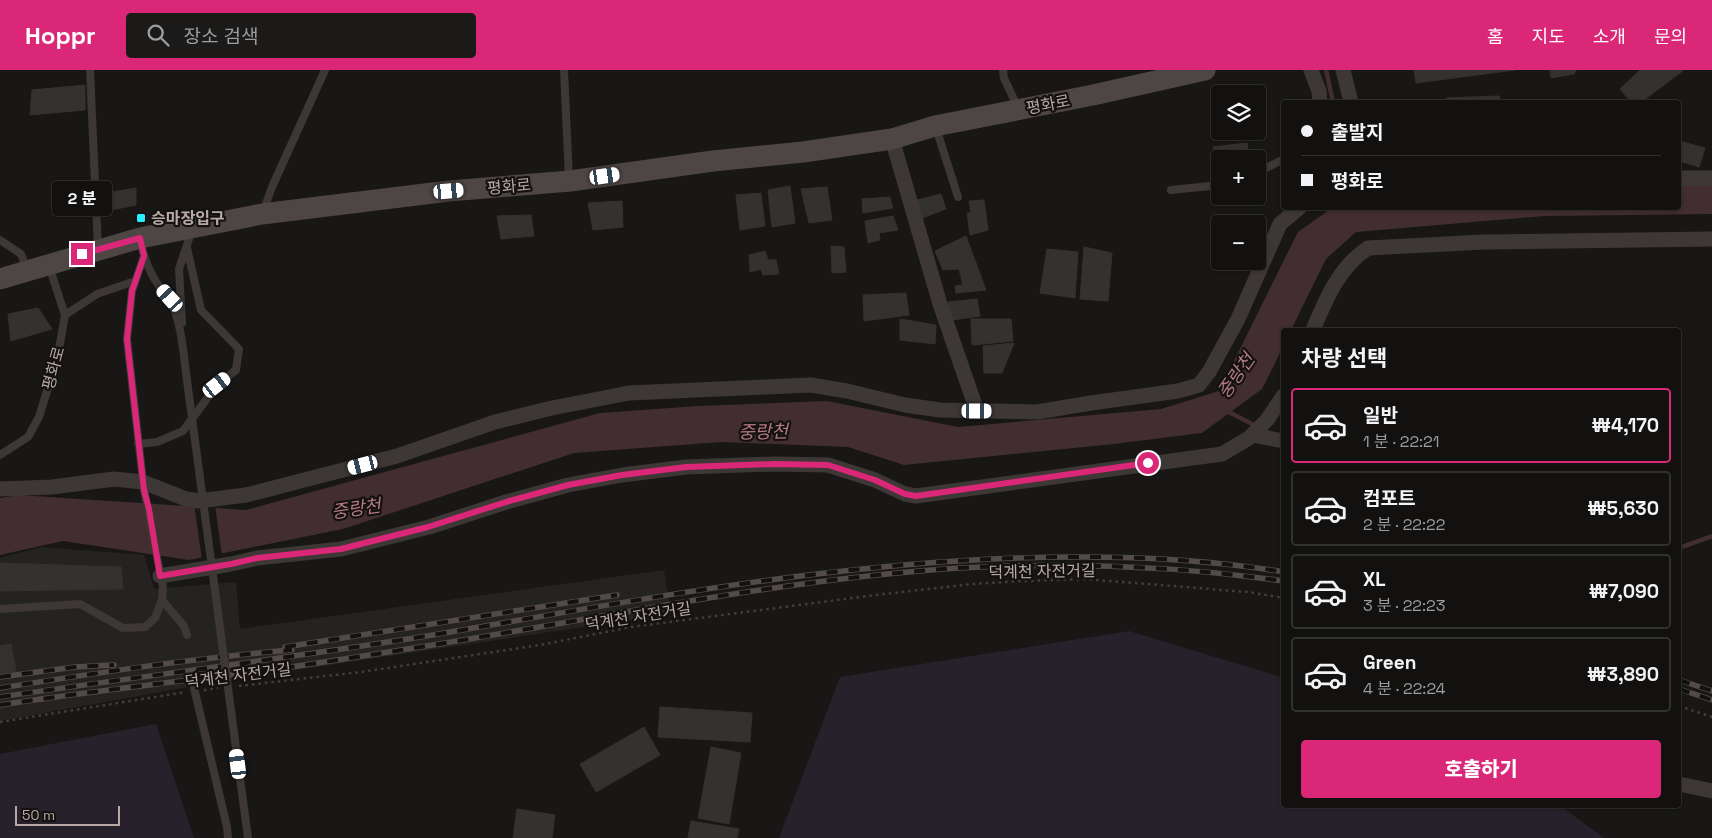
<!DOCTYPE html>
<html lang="ko">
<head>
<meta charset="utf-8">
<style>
	:root { --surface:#121110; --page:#1b1a19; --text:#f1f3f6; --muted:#9c9d9f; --line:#313130; --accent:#db2777 }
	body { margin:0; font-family:"Space Grotesk","Noto Sans KR",sans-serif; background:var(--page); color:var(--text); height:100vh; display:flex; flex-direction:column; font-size:19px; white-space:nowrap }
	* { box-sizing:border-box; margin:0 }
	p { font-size:16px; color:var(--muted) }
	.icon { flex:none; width:28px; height:28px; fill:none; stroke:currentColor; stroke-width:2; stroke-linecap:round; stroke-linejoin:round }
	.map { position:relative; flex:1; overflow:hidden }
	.sheet { position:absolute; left:1281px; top:258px; width:400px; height:480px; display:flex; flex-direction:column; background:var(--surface); border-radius:5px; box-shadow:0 1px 4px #0004,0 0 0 1px var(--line) }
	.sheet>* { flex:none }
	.hud { position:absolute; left:1281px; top:30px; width:400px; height:110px; border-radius:5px; box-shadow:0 1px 4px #0004,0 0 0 1px var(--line); display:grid; align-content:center; height:110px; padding:0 20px; background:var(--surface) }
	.controls { position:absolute; left:1211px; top:15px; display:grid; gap:10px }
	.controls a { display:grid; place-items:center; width:55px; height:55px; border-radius:5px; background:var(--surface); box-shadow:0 1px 4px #0004,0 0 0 1px var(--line); font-size:25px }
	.scale { position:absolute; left:15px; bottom:12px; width:105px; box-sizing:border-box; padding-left:5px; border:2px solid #b9a9a6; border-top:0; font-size:14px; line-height:18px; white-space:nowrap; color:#b9a9a6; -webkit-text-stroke:4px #131211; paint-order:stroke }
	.end { position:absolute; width:22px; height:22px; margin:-11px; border:6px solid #db2777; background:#fff; box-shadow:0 0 0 2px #fff }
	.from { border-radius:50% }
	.bubble { position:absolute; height:35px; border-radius:5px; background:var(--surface); box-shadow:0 1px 4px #0004,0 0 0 1px var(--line); font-size:16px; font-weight:800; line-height:35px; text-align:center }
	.car { position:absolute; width:15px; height:30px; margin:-15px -8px; border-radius:6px; box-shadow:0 0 4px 1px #0007; background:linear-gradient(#fff 24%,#345 0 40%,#fff 0 76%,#345 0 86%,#fff 0) }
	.hud b { display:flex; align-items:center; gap:18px; height:48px; font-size:19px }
	.hud b+b { border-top:1px solid var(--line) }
	.hud i { width:12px; height:12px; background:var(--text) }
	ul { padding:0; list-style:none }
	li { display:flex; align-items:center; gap:15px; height:75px; margin:0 10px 8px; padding:0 10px; border:2px solid var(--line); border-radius:5px }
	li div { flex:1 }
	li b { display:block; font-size:19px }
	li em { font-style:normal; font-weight:800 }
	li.active { border-color:var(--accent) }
	li>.icon { width:45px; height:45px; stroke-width:1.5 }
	h2 { padding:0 20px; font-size:22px; line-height:60px }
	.cta { display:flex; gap:10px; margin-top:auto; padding:10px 20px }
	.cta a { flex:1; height:58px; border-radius:5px; background:var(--accent); color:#fff; font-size:20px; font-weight:800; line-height:58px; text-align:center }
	header { display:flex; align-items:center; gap:30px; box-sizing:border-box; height:70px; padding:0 25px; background:var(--accent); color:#fff }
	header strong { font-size:24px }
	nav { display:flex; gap:28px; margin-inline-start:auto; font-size:18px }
	.search { width:350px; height:45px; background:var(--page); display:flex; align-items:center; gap:12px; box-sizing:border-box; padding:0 18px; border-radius:5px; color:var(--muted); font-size:19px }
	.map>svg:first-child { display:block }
</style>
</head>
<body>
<header>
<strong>Hoppr</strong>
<div class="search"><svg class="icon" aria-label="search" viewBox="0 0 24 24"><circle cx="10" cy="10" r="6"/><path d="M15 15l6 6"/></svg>장소 검색</div>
<nav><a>홈</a><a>지도</a><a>소개</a><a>문의</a></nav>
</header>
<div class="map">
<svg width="1712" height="768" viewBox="0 0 1712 768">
	<rect width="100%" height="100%" fill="#181716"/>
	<path fill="#252322" d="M42,477L144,485L154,519L236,512L240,559L664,500L671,544L215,612L0,651V488Z"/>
	<path fill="#27212b" d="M1129,561L1284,608V735H1559L1604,768H779L840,607Z
		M156,654L194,768H0V684Z"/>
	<path fill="#422d30" d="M1679,115H1712V144L1545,146L1356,162L1326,189L1291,260H1284V275L1262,319L1202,363L1114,374L904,395L848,377L721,372L574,383L343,459L189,490L63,471L0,485V428L19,425L246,440L600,343L698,336L827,331L958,357L1161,339L1219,321L1298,162L1332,138H1679Z"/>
	<path fill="#181716" d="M194,433L215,435L222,486L202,490Z"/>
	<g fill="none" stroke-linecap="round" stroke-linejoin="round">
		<path stroke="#422d30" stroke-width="4.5" d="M1326,0L1333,32
			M1225,340L1256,356
			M1679,478L1712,466"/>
	</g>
	<path fill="#343230" stroke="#343130" d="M1414,0H1515L1416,13Z
		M1550,0H1576L1574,4L1551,8Z
		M1640,0H1684L1641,32H1631L1620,19Z
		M85,15V40L30,45L32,20Z
		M1499,26L1500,32H1447L1446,28Z
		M1679,71L1705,78L1699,97L1679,91Z
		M1247,73L1249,89H1220V98H1217L1213,77Z
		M790,116L795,153L772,157L768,120Z
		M827,117L832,150L809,153L801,119Z
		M136,118V135L106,141L101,124Z
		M761,123L765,156L740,160L736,125Z
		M941,124L946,139L922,148L917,130Z
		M890,127L893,138L863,143L862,129Z
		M984,130L988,160L970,165L967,143H971L969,131Z
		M622,131L623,157L593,160L588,133Z
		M531,145L534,166L501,169L497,146Z
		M893,146L898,160L879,163L880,170L868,173L865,151Z
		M966,166L986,220L956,223L955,216L963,215L959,199L943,200L935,181Z
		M831,176L844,177L846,202L832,203Z
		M1084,177L1112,183L1108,231L1080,229Z
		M1047,179L1078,182L1075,228L1040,223Z
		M765,181L768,190H776L779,204L763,205L761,199L750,202L749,185Z
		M906,223L909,245L864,251L863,225Z
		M977,229L980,246L952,250L948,232Z
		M38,238L52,259L11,271L8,244Z
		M900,249L936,255L935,274L900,270Z
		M971,249H1011L1013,271L972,275Z
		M1014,273L1002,303H984L983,276Z
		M0,493L121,497L123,519L0,521Z
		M11,574L16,601L0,604V576Z
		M660,637L752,643L750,672L658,667Z
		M644,657L660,685L596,722L580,694Z
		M711,677L741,683L729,754L698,748Z
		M517,739L555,745L552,768H513Z
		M691,751L739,759L737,768H688Z"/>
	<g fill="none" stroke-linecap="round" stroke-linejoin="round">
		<path stroke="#443d3c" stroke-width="2.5" stroke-dasharray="2.5 4" stroke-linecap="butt" d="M239,616L361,602L540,575L631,557L868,526L972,514L1022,511L1085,509L1248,522L1284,528
			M204,620L218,618
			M1679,636L1712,647
			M0,652L186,622"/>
		<path stroke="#3d3836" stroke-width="8" d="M90,0L98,179
			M564,0L569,109
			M1003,0L1004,8L1018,38
			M936,58L958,127
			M1258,102L1284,89
			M1171,120L1220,115
			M263,142L272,117L325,0
			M140,169C143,185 149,202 159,216C163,221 168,225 171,231C181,253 183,279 186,303
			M0,170L21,184L27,199
			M65,245L97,224L135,211
			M182,253L179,199L192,160
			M138,374L157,372L183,361L217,315L236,300L239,279L201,240L187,178
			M0,385L28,367L39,347L58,285L65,245L49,196
			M162,530L184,556L187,565
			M0,539L80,534L123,558L145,557L155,548L162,530L163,517L144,420L127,269L132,221L144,186
			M194,618L227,757L228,768"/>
		<path stroke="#3d3836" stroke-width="15" d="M1311,0L1319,21L1320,32
			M1343,0L1351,32
			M892,69L940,234L977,341
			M1679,108H1712
			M1313,260C1326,229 1339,197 1368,178L1484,172L1712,169
			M1253,365L1284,371
			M0,419L52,417L114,409L143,412L186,429L199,431L246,425L397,386L495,352L552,338L629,323L811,315L847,321L905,335L940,340L1037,342L1091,333L1178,321L1199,315L1209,302L1238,249L1280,154L1299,138
			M160,506L231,494L257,488L341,479L429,457L506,432L568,415L622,405L686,397L774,394L828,395L875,410L905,424L916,426L1222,384L1249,368L1267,350L1284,325
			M1679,714L1712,721"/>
		<path stroke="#4e4644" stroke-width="21" d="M0,209L140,168L262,144L449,121L570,111L713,91L803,82L892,69L935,56L1093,25L1205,0"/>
		<defs>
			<path id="rail" d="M285,577L617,525
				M0,607L75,597L114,595
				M1679,610L1712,621
				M0,618C97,603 194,588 292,580
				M1679,619L1712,630
				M0,627C150,605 301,587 451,562C660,526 870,486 1083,487C1150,487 1217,491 1284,502
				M0,635C92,621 185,611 277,599C333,591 389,582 445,573C616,545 786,509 959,498C1068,492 1176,496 1284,511"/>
		</defs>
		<use href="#rail" stroke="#534b49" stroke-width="5.5"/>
		<use href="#rail" stroke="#131211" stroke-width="4" stroke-dasharray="11" stroke-linecap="butt"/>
		<path stroke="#3d3836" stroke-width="8" d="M186,303L248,768"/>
	</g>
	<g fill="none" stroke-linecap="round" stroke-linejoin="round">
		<path stroke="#db2777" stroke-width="6" d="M82,184L140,168L144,186L132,221L127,269L144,420L149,439L160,506L231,494L257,488L341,479L428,457L506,432L568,415L622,405L686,397L774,394L828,395L875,410L905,424L916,426L1148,393"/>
	</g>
	<rect fill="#27eeff" stroke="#131211" stroke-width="2" x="136" y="143" width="10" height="10" rx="2.5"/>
	<g text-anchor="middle" stroke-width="4.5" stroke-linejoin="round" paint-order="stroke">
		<g font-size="16" fill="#b9a9a6" stroke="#131211">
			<text transform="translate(1048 34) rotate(-11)" y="6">평화로</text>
			<text transform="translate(509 116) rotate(-5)" y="6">평화로</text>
			<text transform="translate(53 298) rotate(-75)" y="6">평화로</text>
			<text transform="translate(1042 501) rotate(-1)" y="6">덕계천 자전거길</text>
			<text transform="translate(638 546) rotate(-9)" y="6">덕계천 자전거길</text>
			<text transform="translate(238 605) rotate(-7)" y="6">덕계천 자전거길</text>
		</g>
		<g font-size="16" font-weight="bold" fill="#b9a9a6" stroke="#131211" text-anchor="start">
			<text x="151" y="154">승마장입구</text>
		</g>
		<g font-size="18" font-style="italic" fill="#b77a81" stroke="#131211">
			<text transform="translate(1236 306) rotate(-55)" y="6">중랑천</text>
			<text transform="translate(763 362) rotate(-1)" y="6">중랑천</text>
			<text transform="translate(356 439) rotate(-8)" y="6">중랑천</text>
		</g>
	</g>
</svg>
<div class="controls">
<a><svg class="icon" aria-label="layers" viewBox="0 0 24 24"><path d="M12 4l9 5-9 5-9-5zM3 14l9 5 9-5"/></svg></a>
<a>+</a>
<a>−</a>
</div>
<div class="scale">50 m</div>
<i class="end from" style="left:1148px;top:393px"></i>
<i class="end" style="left:82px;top:184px"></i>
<div class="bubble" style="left:52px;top:111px;width:60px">2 분</div>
<i class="car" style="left:605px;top:106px;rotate:82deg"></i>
<i class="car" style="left:449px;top:121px;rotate:85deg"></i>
<i class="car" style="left:170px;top:228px;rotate:318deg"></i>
<i class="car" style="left:217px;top:315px;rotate:52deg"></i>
<i class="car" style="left:977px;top:341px;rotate:90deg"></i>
<i class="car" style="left:363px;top:395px;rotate:256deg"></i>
<i class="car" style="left:238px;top:694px;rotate:353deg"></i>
<div class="hud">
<b><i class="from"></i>출발지</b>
<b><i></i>평화로</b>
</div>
<section class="sheet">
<h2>차량 선택</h2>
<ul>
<li class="active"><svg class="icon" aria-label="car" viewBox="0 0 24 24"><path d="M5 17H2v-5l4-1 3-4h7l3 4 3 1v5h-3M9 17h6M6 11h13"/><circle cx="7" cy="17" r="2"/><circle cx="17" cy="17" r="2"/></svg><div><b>일반</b><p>1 분 · 22:21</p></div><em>₩4,170</em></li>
<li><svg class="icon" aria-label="car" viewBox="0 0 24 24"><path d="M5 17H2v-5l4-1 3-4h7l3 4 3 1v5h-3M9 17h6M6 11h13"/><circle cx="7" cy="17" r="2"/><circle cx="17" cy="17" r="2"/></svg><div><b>컴포트</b><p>2 분 · 22:22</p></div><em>₩5,630</em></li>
<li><svg class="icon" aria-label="car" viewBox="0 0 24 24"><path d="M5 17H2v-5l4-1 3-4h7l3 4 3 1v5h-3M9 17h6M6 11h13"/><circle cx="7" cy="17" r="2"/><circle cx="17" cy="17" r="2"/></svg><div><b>XL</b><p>3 분 · 22:23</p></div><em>₩7,090</em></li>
<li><svg class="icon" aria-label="car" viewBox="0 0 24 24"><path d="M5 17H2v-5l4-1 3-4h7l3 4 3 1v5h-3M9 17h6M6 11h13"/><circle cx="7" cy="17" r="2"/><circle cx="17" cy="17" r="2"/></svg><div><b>Green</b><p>4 분 · 22:24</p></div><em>₩3,890</em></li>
</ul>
<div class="cta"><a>호출하기</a></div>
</section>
</div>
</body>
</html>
